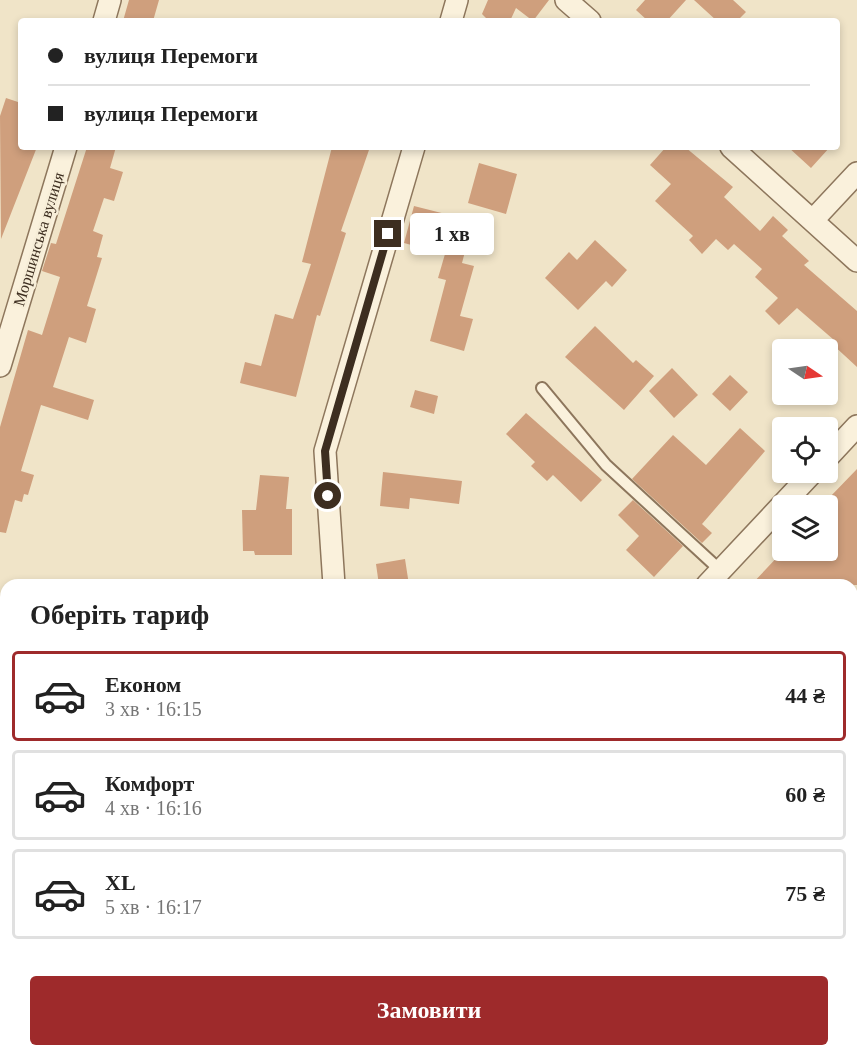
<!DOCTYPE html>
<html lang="uk">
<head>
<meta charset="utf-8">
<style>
	:root { --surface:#fff; --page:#f6f6f6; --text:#222; --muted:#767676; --line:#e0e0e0; --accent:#9e2a2b }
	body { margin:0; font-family:Georgia,serif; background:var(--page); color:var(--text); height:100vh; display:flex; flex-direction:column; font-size:22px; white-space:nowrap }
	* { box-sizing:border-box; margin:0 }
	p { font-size:20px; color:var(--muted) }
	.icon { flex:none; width:33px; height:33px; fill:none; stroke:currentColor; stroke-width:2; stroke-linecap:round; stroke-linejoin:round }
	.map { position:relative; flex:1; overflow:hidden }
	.side { position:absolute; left:0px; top:579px; width:858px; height:478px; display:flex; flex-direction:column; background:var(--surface); border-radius:18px 18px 0 0; box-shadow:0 3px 9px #0003 }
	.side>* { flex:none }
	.hud { position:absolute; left:18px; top:18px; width:822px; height:132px; border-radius:6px; box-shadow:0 3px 9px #0003; display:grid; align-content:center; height:132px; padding:0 30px; background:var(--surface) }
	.needle { width:39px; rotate:103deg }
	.controls { position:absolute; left:772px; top:339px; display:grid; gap:12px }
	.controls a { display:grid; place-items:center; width:66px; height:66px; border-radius:6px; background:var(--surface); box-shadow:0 3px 9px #0003; font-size:30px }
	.end { position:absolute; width:27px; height:27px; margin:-14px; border:8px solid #3d2e20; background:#fff; box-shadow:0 0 0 3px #fff }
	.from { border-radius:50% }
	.bubble { position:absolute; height:42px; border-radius:6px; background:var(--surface); box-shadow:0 3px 9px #0003; font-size:20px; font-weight:700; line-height:42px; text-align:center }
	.hud b { display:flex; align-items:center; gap:21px; height:57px; font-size:22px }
	.hud b+b { border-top:2px solid var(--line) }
	.hud i { width:15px; height:15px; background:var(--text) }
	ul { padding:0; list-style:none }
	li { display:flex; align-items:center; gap:18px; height:90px; margin:0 12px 9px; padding:0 18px; border:3px solid var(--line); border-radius:6px }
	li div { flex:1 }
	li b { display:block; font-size:22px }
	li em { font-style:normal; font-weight:700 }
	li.current { border-color:var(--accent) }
	li>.icon { width:54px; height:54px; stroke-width:1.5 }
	h2 { padding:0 30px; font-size:27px; line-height:72px }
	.button { display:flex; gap:12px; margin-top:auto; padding:12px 30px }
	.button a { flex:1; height:69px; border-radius:6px; background:var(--accent); color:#fff; font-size:24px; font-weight:700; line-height:69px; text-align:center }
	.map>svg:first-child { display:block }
</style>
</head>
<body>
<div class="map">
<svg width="857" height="1057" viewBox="0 0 857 1057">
	<rect width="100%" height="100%" fill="#f0e4c8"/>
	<path fill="#cf9f7d" d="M129,0H159L153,21H123Z
		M488,0H549L533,21L516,8L510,21H489L482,14Z
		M645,0H686L667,21H648L636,10Z
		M694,0H733L746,12L737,21H717Z
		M6,98L21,103V147H37L1,239L0,116Z
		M87,147H116L110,168L123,172L114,201L104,198L93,231L103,235L97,257L102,258L87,306L96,309L86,343L69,337L53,387L94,400L88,420L41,405L21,471L34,475L28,495L24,494L22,502L15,500L6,533L0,532V427L28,330L42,335L60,277L42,271L51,243L56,244Z
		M332,147H370L341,231L346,233L320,316L317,315L296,397L240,383L245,362L261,366L275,314L293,319L311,264L302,262Z
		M666,147H685L733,187L724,197L760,231L773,216L788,230L782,236L809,261L804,265L857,311V367L831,343L834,340L797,308L779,325L765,311L778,298L755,277L762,269L734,244L728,250L716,239L702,254L689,240L693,236L655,201L671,184L650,165Z
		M788,147H830L811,168Z
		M479,163L517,174L506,214L468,203Z
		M414,206L473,221L462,263L474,266L460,316L473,319L464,351L430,341L446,280L438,278L445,254L404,243Z
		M595,240L627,270L612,287L606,281L578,310L545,278L569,252L577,260Z
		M595,326L633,363L636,360L654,376L624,410L565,357Z
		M672,368L698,395L674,418L649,391Z
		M730,375L748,392L730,411L712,394Z
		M415,390L438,396L434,414L410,407Z
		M526,413L602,480L581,502L553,475L547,481L531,466L535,462L506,434Z
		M740,428L765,451L702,524L712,533L702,543L632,479L673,435L706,465Z
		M857,469V585H751L784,550H828V499Z
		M383,472L462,481L459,504L410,498L409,509L380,506Z
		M260,475L289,477L286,509H292V555H255L254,551H243L242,510H256Z
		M633,500L683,546L654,577L626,550L639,536L618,515Z
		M405,559L409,585H379L376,564Z"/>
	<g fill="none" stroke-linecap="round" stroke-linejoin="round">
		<defs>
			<path id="lane" d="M542,388L606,465L720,570"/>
			<path id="street" d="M566,0L590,21
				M104,21L110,0
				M451,21L457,0
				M731,147L857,261
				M813,220L857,173
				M0,366L66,147
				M828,457L857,426
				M334,585L325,451L414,147
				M707,585L813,472
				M0,818L6,823
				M852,898L857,892
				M0,992L6,986
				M267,1052L274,1057
				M726,1052L732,1057"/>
		</defs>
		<use href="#lane" stroke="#8d765c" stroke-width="14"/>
		<use href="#street" stroke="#8d765c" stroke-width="24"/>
		<use href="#lane" stroke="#faf1dc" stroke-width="10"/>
		<use href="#street" stroke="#faf1dc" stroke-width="21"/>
	</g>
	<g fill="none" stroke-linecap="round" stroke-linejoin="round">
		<path stroke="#3d2e20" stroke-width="8" d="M328,496L325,451L388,234"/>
	</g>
	<g text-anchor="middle" stroke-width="5" stroke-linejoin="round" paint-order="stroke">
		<g font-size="16" fill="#3d2e20" stroke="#f7eed8">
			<text transform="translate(38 239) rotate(-73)" y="6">Моршинська вулиця</text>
		</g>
	</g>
</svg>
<div class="controls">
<a><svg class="needle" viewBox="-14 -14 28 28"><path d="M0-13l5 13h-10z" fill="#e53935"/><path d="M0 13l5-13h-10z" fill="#767676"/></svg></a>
<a><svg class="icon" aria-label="locate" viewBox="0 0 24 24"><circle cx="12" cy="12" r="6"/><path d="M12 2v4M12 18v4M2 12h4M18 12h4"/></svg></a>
<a><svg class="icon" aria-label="layers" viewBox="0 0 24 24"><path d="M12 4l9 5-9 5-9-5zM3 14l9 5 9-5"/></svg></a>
</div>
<i class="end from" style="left:328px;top:496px"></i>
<i class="end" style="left:388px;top:234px"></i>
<div class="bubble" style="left:410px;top:213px;width:84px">1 хв</div>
<div class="hud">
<b><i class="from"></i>вулиця Перемоги</b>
<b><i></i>вулиця Перемоги</b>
</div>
<section class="side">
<h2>Оберіть тариф</h2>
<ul>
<li class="current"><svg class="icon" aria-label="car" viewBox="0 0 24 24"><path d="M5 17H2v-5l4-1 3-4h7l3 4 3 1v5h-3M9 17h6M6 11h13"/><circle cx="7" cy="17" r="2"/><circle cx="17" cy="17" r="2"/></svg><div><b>Економ</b><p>3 хв · 16:15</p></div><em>44 ₴</em></li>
<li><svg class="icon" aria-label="car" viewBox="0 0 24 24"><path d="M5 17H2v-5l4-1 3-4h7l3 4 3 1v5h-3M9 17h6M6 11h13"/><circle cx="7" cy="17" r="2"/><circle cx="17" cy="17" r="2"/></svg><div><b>Комфорт</b><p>4 хв · 16:16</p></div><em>60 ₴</em></li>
<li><svg class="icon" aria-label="car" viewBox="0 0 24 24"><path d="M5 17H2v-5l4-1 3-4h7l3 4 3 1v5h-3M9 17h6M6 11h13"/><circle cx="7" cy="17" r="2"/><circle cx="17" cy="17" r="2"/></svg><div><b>XL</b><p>5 хв · 16:17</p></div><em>75 ₴</em></li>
</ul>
<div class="button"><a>Замовити</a></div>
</section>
</div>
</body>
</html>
